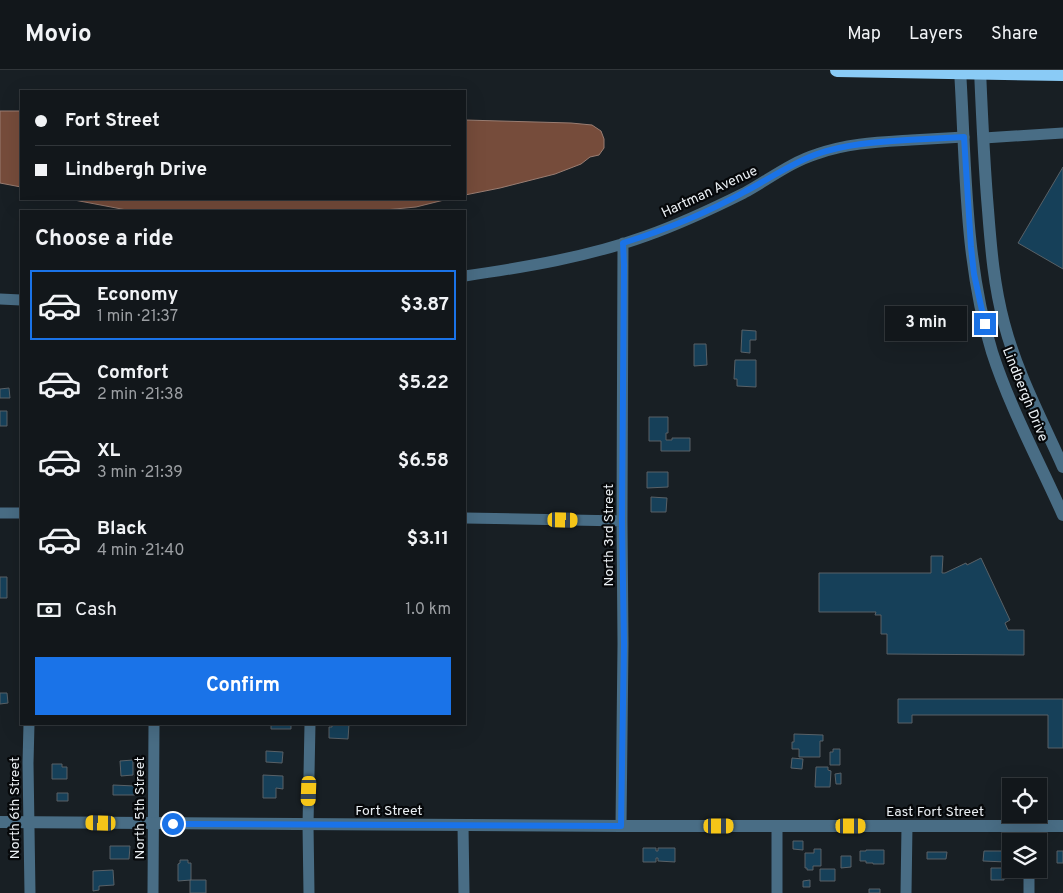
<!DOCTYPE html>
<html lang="en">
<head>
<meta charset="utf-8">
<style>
	:root { --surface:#12171b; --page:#1f2428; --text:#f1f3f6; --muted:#9c9fa3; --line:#31363a; --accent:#1a73e8 }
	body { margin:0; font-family:Overpass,sans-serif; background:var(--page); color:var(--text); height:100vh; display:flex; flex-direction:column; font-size:19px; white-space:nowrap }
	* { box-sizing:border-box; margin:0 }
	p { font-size:16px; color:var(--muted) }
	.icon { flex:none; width:28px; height:28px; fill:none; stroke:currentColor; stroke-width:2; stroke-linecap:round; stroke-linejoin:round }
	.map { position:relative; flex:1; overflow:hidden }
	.drawer { position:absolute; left:20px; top:140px; width:446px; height:515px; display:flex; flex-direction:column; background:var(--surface); border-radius:0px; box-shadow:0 5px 20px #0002,0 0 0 1px var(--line) }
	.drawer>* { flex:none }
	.top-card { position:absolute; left:20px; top:20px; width:446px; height:110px; border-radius:0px; box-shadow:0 5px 20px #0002,0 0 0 1px var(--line); display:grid; align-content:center; height:110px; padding:0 15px; background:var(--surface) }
	.fabs { position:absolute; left:1002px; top:708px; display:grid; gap:10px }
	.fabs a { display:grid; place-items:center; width:45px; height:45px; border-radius:0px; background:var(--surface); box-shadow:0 5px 20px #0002,0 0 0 1px var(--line); font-size:25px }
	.end { position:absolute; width:22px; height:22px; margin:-11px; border:6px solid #1a73e8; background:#fff; box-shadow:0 0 0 2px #fff }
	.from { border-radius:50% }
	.bubble { position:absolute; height:35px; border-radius:0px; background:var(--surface); box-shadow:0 5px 20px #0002,0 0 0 1px var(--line); font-size:16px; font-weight:700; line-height:35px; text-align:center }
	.car { position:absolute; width:15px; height:30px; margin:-15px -8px; border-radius:6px; box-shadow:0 0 4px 1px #0007; background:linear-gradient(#f5c518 24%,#345 0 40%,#f5c518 0 76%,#345 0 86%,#f5c518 0) }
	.top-card b { display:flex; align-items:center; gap:18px; height:48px; font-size:19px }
	.top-card b+b { border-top:1px solid var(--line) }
	.top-card i { width:12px; height:12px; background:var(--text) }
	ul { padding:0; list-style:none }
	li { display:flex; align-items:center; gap:15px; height:70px; margin:0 10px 8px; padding:0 5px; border:2px solid transparent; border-radius:0px }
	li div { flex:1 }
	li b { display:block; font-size:19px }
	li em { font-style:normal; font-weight:700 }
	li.on { border-color:var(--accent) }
	li>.icon { width:45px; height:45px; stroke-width:1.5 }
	h2 { padding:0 15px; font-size:22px; line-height:60px }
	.pay { display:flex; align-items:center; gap:12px; height:55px; padding:0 15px; font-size:19px }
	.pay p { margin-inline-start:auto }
	.primary-button { display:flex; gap:10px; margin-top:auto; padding:10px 15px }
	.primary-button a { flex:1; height:58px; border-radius:0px; background:var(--accent); color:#fff; font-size:20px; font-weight:700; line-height:58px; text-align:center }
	header { display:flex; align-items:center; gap:30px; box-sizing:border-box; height:70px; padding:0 25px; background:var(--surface); border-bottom:1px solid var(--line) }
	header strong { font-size:24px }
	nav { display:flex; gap:28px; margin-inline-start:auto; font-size:18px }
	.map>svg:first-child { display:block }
</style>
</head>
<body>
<header>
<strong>Movio</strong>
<nav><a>Map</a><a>Layers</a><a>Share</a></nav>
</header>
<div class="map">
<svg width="1063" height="823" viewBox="0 0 1063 823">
	<rect width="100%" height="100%" fill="#181f24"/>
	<path fill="#764c3b" stroke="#997d72" d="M0,41H21V117L0,113Z
		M465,50L571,53L592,55L601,61L604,69V78L599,85L590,87L581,94L555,104L500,118L465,125Z
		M69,129H448L416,137L374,141H132Z"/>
	<path fill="#164059" stroke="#596167" d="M1063,97V199L1018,173Z
		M742,260L756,261V270H750V283L741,282Z
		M694,274H706L707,295L694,296Z
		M735,290H756V317L737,316V309H734Z
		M9,318L10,328H0V319Z
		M0,341H7V356H0Z
		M649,347H668V363H666V370H672V368H690V381H661V371H649Z
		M647,402H668V417L647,418Z
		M651,427L667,428L666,442H651Z
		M931,486H943L942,503H945L966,493L967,495L981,488L1010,550L1005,553L1008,560H1024V585L887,584V564H881V545H875L876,542H819V503H931Z
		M0,507H7V528H0Z
		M0,623H7L8,633L0,634Z
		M898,629H1063V678H1048V645H912V653H898Z
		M271,654H291V659H271Z
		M332,654H349L348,669L329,668V657H332Z
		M794,664L823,665V671H820V687H799V679H792V672H794Z
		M833,679H840V695H830V682H833Z
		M266,681L283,682L282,693L266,692Z
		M792,688L803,689L802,699L791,698Z
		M133,690V705L121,706L120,691Z
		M52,694H62V697H67V709H52Z
		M816,697H828V700L831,701L830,717H815Z
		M841,703V714H836L835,704Z
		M263,705L283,706V719L276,718V728H263Z
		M113,715L135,716V725H113Z
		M57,723H68V731H57Z
		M793,771H803V780L793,779Z
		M110,776H130L129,789H110Z
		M643,778H656V781H658V778H675V792L658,791V788H656V792H643Z
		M814,779H821V796H813V800H807V798H805V783H814Z
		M866,780H884V794H873V793H866V791H860V781H866Z
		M984,781H1006V792L983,791Z
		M1057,781H1063V793H1057Z
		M927,782H947L946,789H927Z
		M841,786H851V797L841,798Z
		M180,790H188V793H191V810L178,811V794L180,793Z
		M991,798H1004V810H991Z
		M820,799H835V811H820Z
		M113,800L114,815L99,816V820L93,821V801Z
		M190,810H206V823H190Z
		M810,810V817H803V811Z
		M869,819H880V823H869Z"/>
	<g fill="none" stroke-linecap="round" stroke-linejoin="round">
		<path stroke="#496d85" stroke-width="11" d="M984,68L1063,63
			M465,206C526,197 588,187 646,166C680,154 712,139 744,123C768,110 791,92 817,84C848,73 879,72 911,70C929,69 946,68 964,67
			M0,229L21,230
			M0,443H21
			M465,448L622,451
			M29,654L28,693L30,823
			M463,755L464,823
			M621,756L623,574L622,451L623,173
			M777,756V823
			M1029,771V756
			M153,823L154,654
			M309,823L308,755L310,654
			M906,823L907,756
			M1029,823V799"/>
		<path stroke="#496d85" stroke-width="12" d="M960,0C966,94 964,191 992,282C1010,338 1039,391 1063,445
			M980,0C982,47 984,94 988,140C991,179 994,216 1004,253C1017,303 1042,350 1063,397
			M0,752L621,756H1063"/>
		<path stroke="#8acbf6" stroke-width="14" d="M837,0L1063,4"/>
	</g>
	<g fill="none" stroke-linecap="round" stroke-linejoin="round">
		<path stroke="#1a73e8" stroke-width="6" d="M173,754L621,756L624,574L622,451L624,195L623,173C665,160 707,143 746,121C769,109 792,93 817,84C846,74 876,72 907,70C926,69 945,68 964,67L971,177L974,204L985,254"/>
	</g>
	<g text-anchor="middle" stroke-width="4.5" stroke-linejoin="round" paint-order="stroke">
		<g font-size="14" fill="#eaeff3" stroke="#06080a">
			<text transform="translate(709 121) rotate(-25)" y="5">Hartman Avenue</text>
			<text transform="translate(1026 324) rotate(68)" y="5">Lindbergh Drive</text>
			<text transform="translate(608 465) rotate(-90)" y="5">North 3rd Street</text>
			<text transform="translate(14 738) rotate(-90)" y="5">North 6th Street</text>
			<text transform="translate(139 738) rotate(-90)" y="5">North 5th Street</text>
			<text x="389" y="745">Fort Street</text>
			<text x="935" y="746">East Fort Street</text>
		</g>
	</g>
</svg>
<div class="fabs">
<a><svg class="icon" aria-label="locate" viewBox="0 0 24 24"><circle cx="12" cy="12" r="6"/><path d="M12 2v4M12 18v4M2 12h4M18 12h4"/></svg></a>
<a><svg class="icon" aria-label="layers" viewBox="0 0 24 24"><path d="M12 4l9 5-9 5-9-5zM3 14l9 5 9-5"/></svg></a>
</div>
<i class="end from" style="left:173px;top:754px"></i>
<i class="end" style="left:985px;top:254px"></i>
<div class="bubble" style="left:885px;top:236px;width:82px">3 min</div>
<i class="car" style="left:563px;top:450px;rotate:91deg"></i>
<i class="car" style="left:309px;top:721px;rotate:182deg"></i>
<i class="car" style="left:101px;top:753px;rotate:271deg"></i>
<i class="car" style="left:719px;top:756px;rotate:90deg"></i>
<i class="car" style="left:851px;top:756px;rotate:90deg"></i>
<div class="top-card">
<b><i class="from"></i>Fort Street</b>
<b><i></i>Lindbergh Drive</b>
</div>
<section class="drawer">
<h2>Choose a ride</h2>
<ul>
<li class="on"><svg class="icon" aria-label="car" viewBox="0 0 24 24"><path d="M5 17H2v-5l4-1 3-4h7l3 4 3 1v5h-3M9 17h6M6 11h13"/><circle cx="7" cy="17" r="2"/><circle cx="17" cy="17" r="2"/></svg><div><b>Economy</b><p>1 min · 21:37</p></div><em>$3.87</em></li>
<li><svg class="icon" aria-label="car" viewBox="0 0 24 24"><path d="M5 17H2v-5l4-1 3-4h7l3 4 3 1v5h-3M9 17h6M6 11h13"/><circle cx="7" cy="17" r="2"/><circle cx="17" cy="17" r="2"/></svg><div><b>Comfort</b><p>2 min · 21:38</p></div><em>$5.22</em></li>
<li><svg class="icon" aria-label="car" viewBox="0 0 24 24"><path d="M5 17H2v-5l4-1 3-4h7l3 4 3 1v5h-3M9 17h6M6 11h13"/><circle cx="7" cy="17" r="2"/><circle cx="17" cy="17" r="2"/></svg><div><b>XL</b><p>3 min · 21:39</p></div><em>$6.58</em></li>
<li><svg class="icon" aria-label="car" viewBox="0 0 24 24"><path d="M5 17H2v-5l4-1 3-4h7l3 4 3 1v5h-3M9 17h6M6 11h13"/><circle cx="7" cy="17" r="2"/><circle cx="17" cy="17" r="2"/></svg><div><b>Black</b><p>4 min · 21:40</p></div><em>$3.11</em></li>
</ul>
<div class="pay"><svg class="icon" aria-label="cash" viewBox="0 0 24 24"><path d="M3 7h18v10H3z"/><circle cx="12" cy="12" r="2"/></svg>Cash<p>1.0 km</p></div>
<div class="primary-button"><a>Confirm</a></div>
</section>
</div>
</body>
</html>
